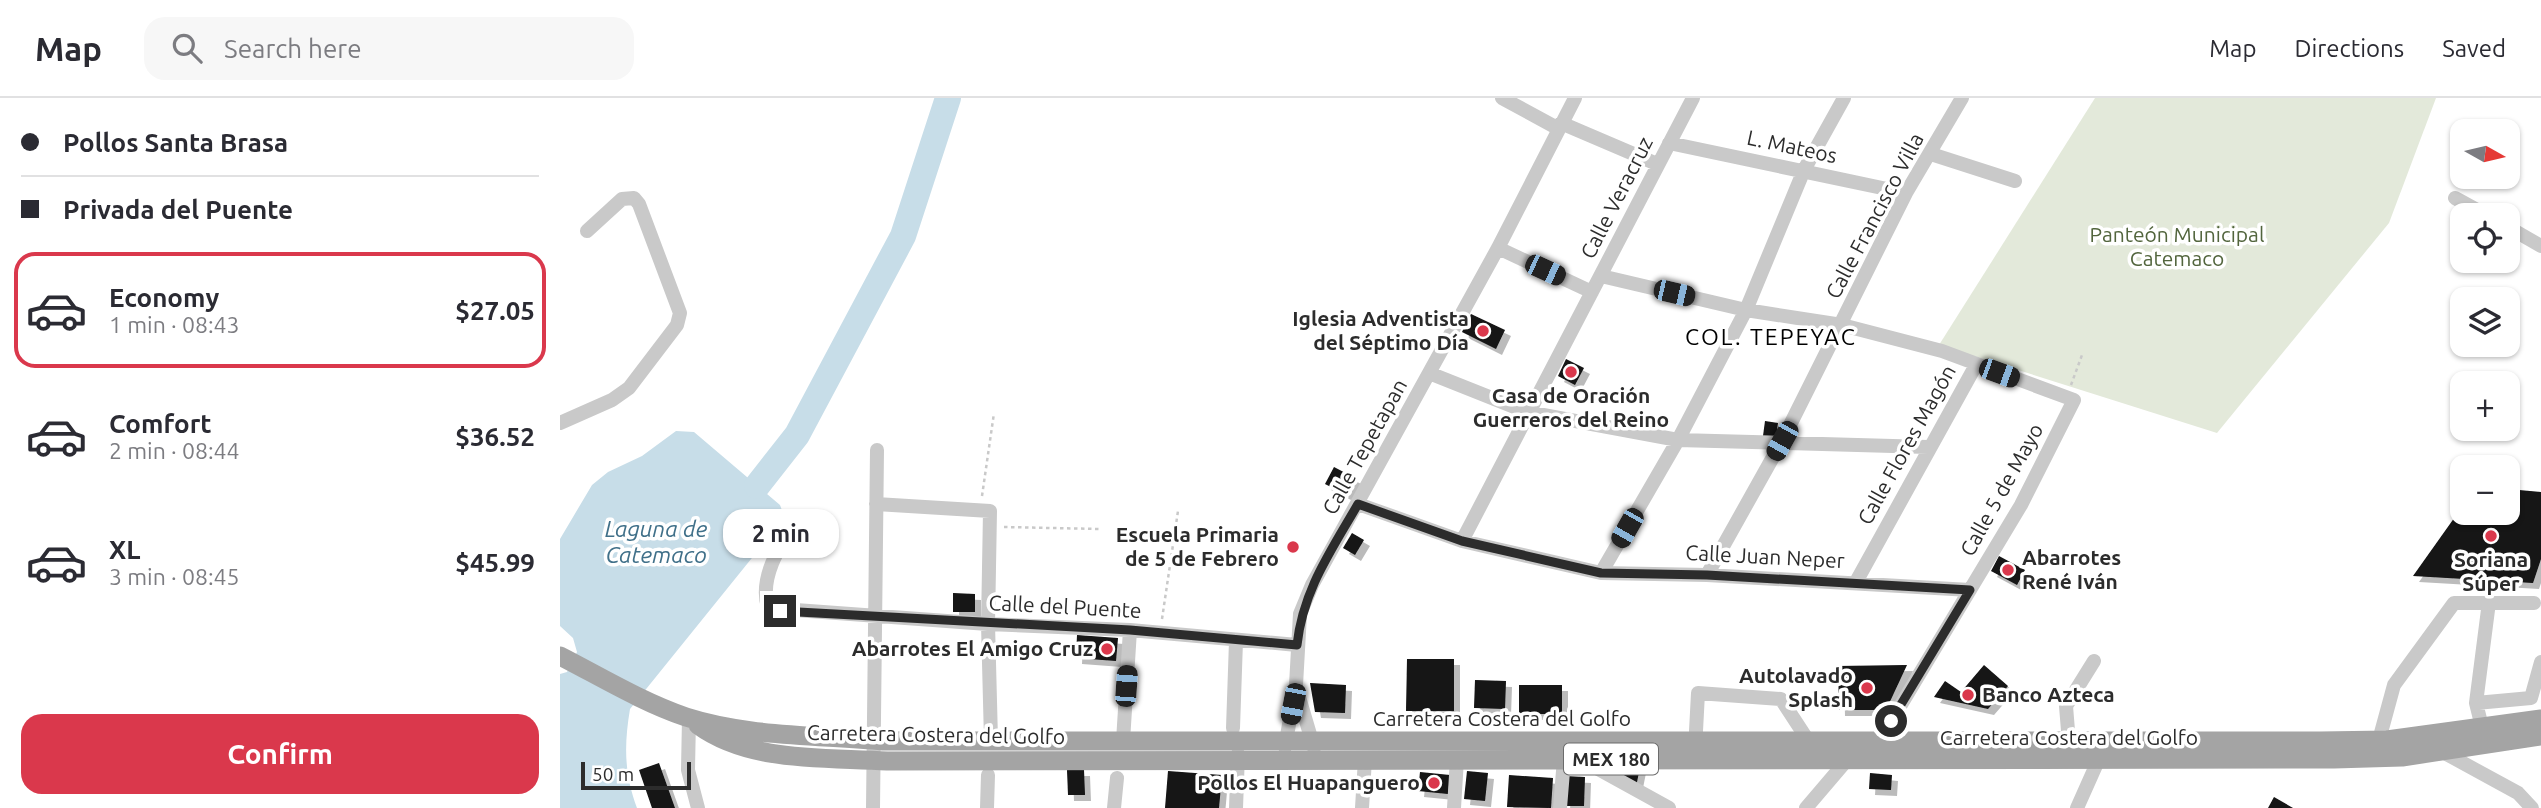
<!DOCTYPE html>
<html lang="en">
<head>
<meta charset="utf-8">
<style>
	:root { --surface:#fff; --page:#f7f7f7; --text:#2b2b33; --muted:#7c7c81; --line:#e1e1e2; --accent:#da384c }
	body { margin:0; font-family:Ubuntu,sans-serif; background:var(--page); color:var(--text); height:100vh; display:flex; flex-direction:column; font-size:26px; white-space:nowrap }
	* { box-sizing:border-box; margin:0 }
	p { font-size:23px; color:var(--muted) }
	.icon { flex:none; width:38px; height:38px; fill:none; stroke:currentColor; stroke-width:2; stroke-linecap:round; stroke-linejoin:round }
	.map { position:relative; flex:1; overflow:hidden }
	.details { display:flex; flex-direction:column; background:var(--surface); width:560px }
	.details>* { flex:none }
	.top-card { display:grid; align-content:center; height:154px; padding:0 21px; background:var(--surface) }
	.needle { width:46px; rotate:98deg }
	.fabs { position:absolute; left:1890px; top:21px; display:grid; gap:14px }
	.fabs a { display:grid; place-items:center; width:70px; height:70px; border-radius:14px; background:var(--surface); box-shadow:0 2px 5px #0004; font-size:35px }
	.scale { position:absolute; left:21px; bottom:18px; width:110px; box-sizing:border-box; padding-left:7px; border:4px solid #2c2c2c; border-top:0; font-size:19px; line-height:24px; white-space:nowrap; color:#2c2c2c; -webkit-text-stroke:5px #fff; paint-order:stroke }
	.end { position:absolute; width:32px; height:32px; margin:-16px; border:9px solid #2c2c2c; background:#fff; box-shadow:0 0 0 4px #fff }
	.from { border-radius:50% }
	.bubble { position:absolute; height:49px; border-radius:21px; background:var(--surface); box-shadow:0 2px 5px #0004; font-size:23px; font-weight:700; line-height:49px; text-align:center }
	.car { position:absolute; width:21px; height:42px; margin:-21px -10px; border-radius:9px; box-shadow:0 0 5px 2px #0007; background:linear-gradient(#222 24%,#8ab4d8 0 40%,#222 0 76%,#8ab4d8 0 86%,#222 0) }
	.top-card b { display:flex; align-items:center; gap:24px; height:66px; font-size:26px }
	.top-card b+b { border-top:2px solid var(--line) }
	.top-card i { width:18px; height:18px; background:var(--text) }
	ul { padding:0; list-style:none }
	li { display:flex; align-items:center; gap:21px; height:116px; margin:0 14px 10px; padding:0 7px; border:4px solid transparent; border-radius:21px }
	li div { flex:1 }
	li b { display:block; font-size:26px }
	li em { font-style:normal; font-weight:700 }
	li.on { border-color:var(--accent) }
	li>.icon { width:63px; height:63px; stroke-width:1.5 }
	.primary-button { display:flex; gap:14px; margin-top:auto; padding:14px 21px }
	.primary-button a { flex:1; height:80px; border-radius:21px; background:var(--accent); color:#fff; font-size:28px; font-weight:700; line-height:80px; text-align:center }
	header { display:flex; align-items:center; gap:42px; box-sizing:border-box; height:98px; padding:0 35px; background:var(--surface); border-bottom:2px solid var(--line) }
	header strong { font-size:33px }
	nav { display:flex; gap:38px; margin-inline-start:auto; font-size:24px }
	.search { width:490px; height:63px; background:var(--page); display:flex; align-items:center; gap:18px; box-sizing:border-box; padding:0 24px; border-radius:21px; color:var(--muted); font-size:26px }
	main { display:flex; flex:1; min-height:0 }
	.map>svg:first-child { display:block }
</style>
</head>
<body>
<header>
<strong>Map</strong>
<div class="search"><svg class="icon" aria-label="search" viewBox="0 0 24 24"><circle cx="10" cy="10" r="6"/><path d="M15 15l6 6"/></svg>Search here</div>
<nav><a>Map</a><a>Directions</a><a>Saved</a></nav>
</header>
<main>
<section class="details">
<div class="top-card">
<b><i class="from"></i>Pollos Santa Brasa</b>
<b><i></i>Privada del Puente</b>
</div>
<ul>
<li class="on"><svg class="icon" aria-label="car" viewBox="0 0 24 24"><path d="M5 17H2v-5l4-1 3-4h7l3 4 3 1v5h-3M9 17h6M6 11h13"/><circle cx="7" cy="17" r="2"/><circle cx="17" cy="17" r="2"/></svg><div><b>Economy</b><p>1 min · 08:43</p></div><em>$27.05</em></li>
<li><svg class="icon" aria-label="car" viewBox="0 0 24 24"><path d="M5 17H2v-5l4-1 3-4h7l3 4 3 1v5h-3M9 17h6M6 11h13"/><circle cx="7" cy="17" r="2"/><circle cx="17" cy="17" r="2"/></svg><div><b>Comfort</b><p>2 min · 08:44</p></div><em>$36.52</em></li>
<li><svg class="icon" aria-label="car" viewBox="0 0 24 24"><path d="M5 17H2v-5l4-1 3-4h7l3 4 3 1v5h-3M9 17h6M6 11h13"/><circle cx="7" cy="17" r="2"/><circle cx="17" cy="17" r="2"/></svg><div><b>XL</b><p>3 min · 08:45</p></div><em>$45.99</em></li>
</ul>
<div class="primary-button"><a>Confirm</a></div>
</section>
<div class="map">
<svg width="1981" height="710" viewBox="0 0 1981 710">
	<defs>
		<filter id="shadow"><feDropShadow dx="6" dy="6" stdDeviation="0" flood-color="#0004"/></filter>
	</defs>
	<rect width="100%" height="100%" fill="#fff"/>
	<path fill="#e3e9da" d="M1535,0H1876L1829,125L1657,335L1379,247Z"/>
	<path fill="#c7dde8" d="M116,333L134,334L220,407L223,415L221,424L70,611C64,647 64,675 77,710H0V576L7,574L17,554L13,540L0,528V441L32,387L48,374L82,358Z"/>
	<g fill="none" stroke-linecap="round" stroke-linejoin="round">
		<path stroke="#c7dde8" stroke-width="26" d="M197,388L237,337L343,138L388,0"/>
	</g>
	<path fill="#131313" filter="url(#shadow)" d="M911,216L945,232L936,251L902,234Z
		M1006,261L1024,270L1015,287L998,278Z
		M1205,323L1218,325L1216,339L1203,338Z
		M774,369L797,381L789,398L765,386Z
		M1948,391L1981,394V461L1973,485L1853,478L1902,409V415H1948Z
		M792,435L804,442L795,457L783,450Z
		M1439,458L1465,472L1457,487L1431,473Z
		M393,495L415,496V514H393Z
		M517,537L558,540L556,563L516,560Z
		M847,561H894V613H846Z
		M1347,567L1326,612H1279L1278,568Z
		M1424,567L1448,588L1428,611L1374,599L1385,583L1401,594Z
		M915,582L946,583L945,611L914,610Z
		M750,585L786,587L785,615L755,614Z
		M959,587H1002V616H959Z
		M1053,664L1080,669L1076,689L1051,675Z
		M99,665L115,710H92L79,672Z
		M507,672H524L525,697H508Z
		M608,673L662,677L659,710H605Z
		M907,673L928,675L925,703L904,701Z
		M860,674L890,677L888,696L858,693Z
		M1310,675L1332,677L1331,692L1309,691Z
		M949,677L993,680L991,710L947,709Z
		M1005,678L1025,679L1024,708H1004Z
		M1714,699L1733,710H1708Z"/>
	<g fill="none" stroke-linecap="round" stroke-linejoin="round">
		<path stroke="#c9c9c9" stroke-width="2.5" stroke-dasharray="3.5 3.5" stroke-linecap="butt" d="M1511,287L1522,257
			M422,398L434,315
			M444,429L539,431
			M602,521L618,413"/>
		<path stroke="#c9c9c9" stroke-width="14" d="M942,0L999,31
			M1001,25L1097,66
			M1109,45L1346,95
			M1371,56L1455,83
			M1895,100L1926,117
			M1948,129L1981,148
			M938,150L1032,194
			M1041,178L1186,212L1282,227L1382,253L1514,302L1461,407L1318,645
			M869,275L967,314L1118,342L1368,349
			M0,325L52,302L69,290L117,227L120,215L79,106L74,100L62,101L27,133
			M316,406L430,413L428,526L431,642
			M798,406L902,443L1041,475L1147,477L1410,492
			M235,424C219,449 199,480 208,510L428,526L570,532L737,547
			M902,443L1133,0
			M1041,475L1118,342L1186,212L1244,72L1284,0
			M1147,477L1222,343L1346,95L1402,0
			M1296,484L1416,267
			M736,589L754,650
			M1916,605L1971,600L1981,564
			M129,620L128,672L138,710
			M1922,629L1916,605L1929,504
			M673,630L676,543
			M1819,642L1834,587L1894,505H1974
			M563,643L570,532
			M1509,645L1506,608L1534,563
			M725,649L736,587L740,516L752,487L938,150L1015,0
			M1135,652L1138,595L1221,601L1253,650
			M1881,653L1958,695L1972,710
			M1024,663L1109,710
			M313,710L317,352
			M427,710L428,677
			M554,710L557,680
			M676,710L678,656
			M802,710L805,661
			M894,710L897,661
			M1000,710L1004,661
			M1246,710L1287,662
			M1517,710L1538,663L1537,653"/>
		<path stroke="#a4a4a4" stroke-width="19" d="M0,558C41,579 82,604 126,619C188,639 258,637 323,643H1760L1827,642L1981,621
			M138,627C190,665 265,659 327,663L1774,661L1842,659L1981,638"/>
	</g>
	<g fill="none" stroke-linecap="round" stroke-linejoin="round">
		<path stroke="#2c2c2c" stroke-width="9" d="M220,513L570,532L737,547C743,492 771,453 798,406L902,443L1041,475L1147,477L1410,492L1331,623"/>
	</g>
	<g fill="#da384c" stroke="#fff" stroke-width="2.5">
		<circle cx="923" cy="233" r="7"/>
		<circle cx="1011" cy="274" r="7"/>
		<circle cx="1931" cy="438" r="7"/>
		<circle cx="733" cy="449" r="7"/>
		<circle cx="1448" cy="472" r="7"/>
		<circle cx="547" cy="551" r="7"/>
		<circle cx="1307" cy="590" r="7"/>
		<circle cx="1408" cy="597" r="7"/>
		<circle cx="874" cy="685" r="7"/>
	</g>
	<g text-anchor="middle" stroke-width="7" stroke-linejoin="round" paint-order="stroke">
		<rect fill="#fff" stroke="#6b6b6b" stroke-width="2" x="1004" y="645.5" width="94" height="31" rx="5"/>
		<g font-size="19" font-weight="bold" fill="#2c2c2c">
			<text x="1051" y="668">MEX 180</text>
		</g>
		<g font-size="21" fill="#2c2c2c" stroke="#fff">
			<text transform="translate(1232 49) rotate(12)" y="7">L. Mateos</text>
			<text transform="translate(1057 100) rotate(-63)" y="7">Calle Veracruz</text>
			<text transform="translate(1315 118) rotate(-62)" y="7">Calle Francisco Villa</text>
			<text transform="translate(1347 347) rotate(-61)" y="7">Calle Flores Magón</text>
			<text transform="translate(805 349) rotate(-61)" y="7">Calle Tepetapan</text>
			<text transform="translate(1442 392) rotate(-61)" y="7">Calle 5 de Mayo</text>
			<text transform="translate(1205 459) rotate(3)" y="7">Calle Juan Neper</text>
			<text transform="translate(505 509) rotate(3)" y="7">Calle del Puente</text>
			<text x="942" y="628">Carretera Costera del Golfo</text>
			<text transform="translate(376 637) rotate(1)" y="7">Carretera Costera del Golfo</text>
			<text x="1509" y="647">Carretera Costera del Golfo</text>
		</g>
		<g font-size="21" fill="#52653d" stroke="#fff">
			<text x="1617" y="144">Panteón Municipal<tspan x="1617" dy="24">Catemaco</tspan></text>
		</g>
		<g font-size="21" font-weight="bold" fill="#2c2c2c" stroke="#fff" text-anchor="end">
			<text x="909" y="228">Iglesia Adventista<tspan x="909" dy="24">del Séptimo Día</tspan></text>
			<text x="1011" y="305" text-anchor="middle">Casa de Oración<tspan x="1011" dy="24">Guerreros del Reino</tspan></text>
			<text x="719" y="444">Escuela Primaria<tspan x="719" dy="24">de 5 de Febrero</tspan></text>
			<text x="1462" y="467" text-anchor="start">Abarrotes<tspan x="1462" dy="24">René Iván</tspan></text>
			<text x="1931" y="469" text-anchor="middle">Soriana<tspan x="1931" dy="24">Súper</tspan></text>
			<text x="533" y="558">Abarrotes El Amigo Cruz</text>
			<text x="1293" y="585">Autolavado<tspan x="1293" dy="24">Splash</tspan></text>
			<text x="1422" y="604" text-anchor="start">Banco Azteca</text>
			<text x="860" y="692">Pollos El Huapanguero</text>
		</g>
		<g font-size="23" letter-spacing="2" fill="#000" stroke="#fff">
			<text x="1211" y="247">COL. TEPEYAC</text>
		</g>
		<g font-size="23" font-style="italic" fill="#407089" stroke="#fff">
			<text x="96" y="439">Laguna de<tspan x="96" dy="26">Catemaco</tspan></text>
		</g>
	</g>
</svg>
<div class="fabs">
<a><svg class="needle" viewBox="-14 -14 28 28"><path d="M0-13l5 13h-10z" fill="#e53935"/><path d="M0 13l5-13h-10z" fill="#7c7c81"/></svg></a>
<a><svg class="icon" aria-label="locate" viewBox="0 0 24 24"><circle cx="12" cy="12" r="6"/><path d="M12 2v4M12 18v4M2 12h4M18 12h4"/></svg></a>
<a><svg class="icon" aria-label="layers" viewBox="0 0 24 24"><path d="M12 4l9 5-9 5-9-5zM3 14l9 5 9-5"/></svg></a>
<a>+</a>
<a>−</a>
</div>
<div class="scale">50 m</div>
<i class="end from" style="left:1331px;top:623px"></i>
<i class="end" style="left:220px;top:513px"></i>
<div class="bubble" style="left:163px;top:411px;width:116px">2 min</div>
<i class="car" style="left:985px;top:172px;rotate:115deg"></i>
<i class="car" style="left:1114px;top:195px;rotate:103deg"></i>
<i class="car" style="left:1439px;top:275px;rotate:110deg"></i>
<i class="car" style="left:1222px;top:343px;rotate:209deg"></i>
<i class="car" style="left:1067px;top:430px;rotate:210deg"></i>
<i class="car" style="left:566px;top:588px;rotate:4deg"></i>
<i class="car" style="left:733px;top:606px;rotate:191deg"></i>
</div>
</main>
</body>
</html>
